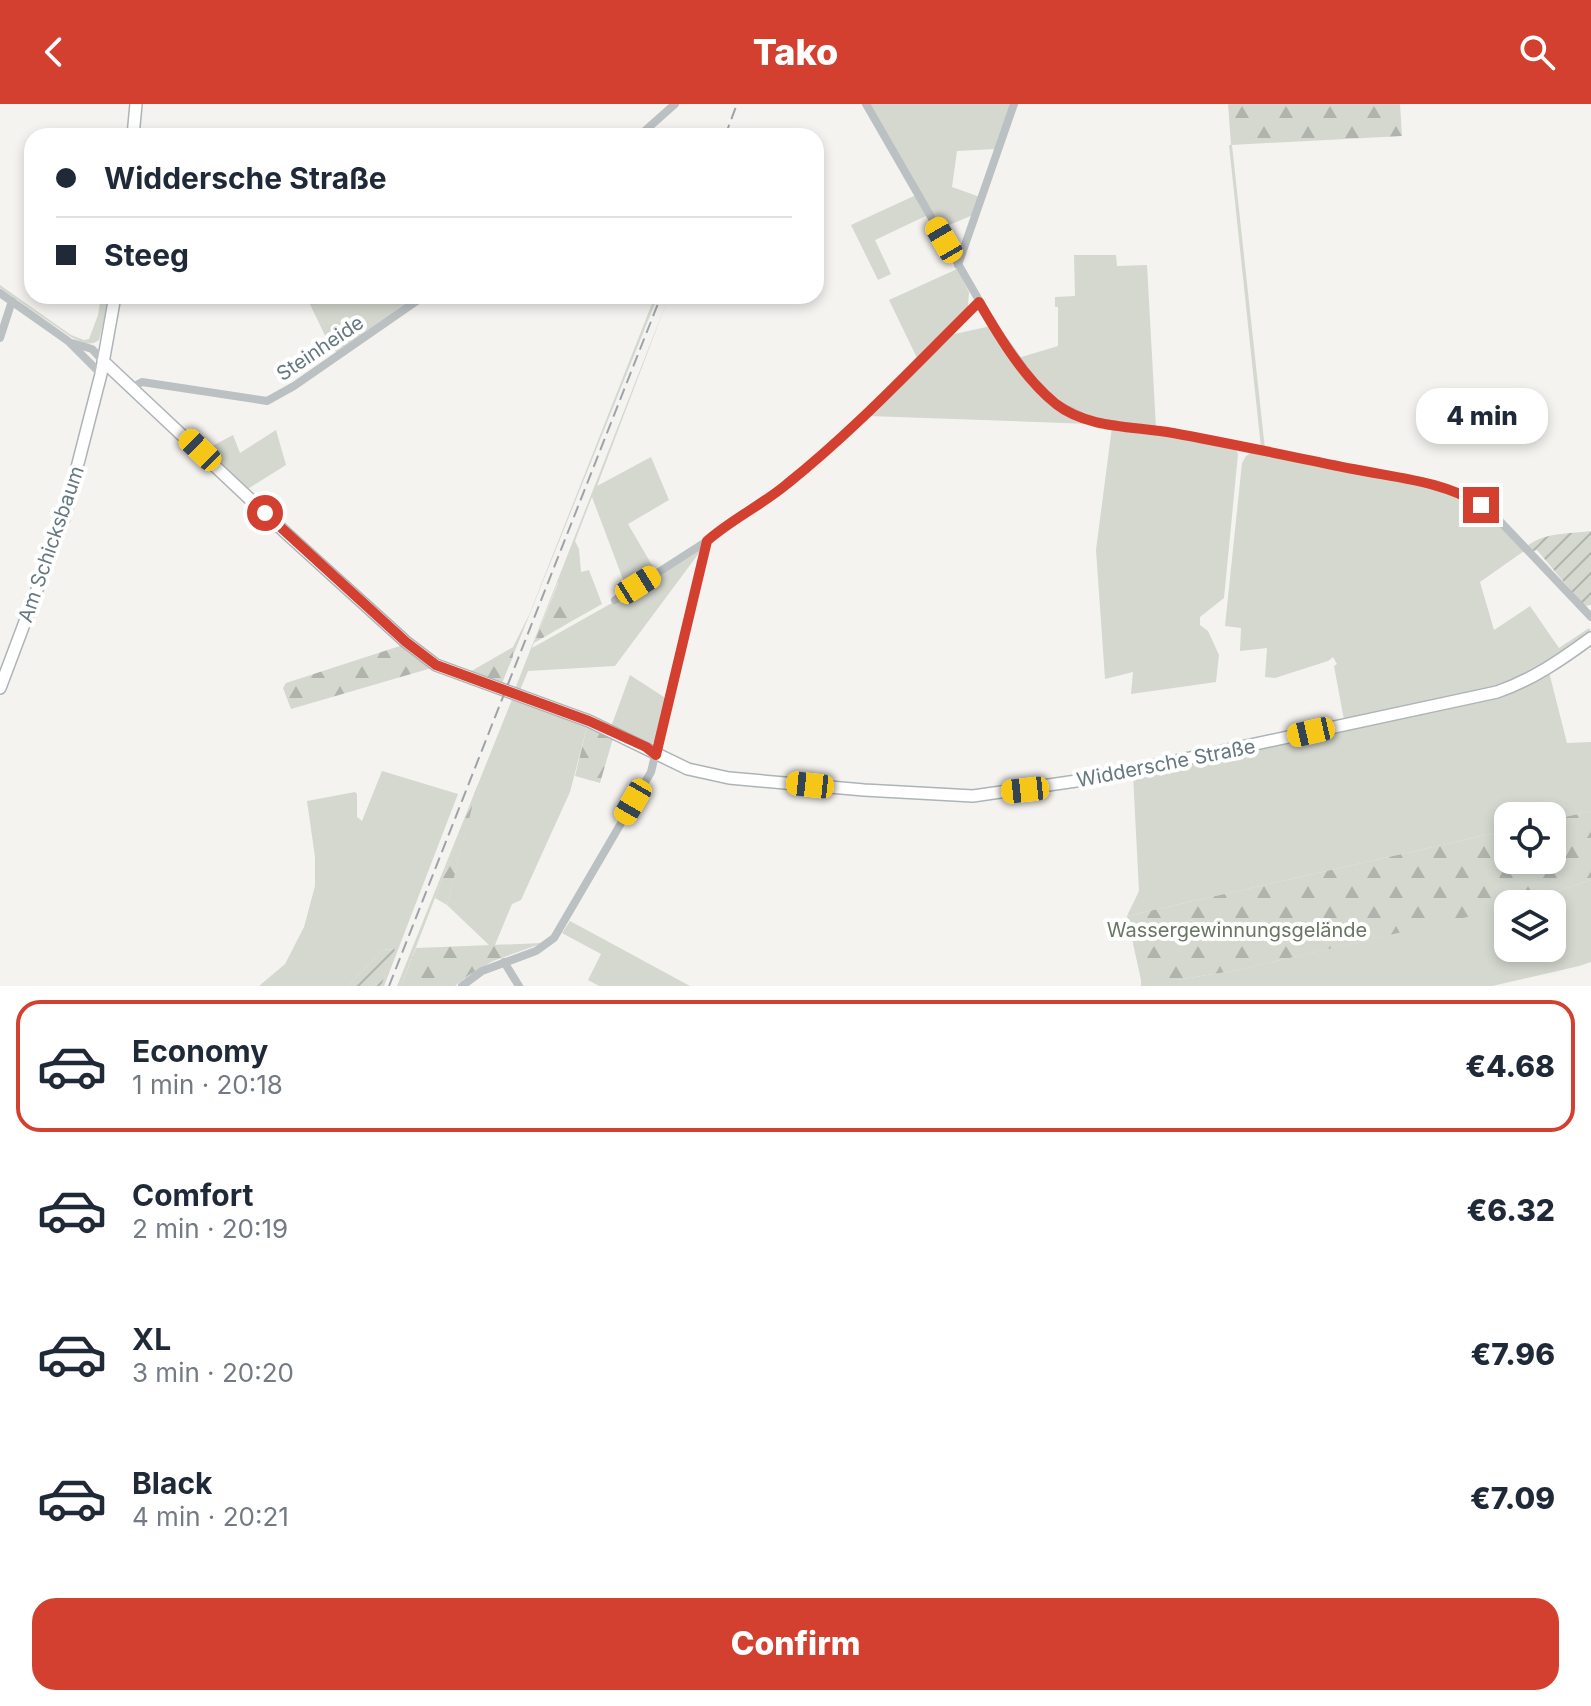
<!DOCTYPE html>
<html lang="en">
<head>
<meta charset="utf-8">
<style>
	:root { --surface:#fff; --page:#f2f2f3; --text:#1f2937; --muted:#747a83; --line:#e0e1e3; --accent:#d44030 }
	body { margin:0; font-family:Inter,sans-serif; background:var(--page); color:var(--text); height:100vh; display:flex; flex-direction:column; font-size:30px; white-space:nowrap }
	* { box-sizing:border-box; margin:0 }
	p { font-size:26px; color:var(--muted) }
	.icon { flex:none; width:44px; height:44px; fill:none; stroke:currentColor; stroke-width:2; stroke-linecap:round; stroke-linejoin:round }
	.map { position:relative; height:882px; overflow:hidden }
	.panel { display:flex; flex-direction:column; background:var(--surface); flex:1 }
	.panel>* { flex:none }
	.hud { position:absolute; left:24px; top:24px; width:800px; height:176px; border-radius:24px; box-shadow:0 4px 12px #0003; display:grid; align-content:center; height:176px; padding:0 32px; background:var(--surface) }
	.controls { position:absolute; left:1494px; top:698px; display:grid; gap:16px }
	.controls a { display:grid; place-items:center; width:72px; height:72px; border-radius:16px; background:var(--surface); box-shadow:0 4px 12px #0003; font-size:40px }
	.end { position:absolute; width:36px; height:36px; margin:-18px; border:10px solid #d44030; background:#fff; box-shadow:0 0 0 4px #fff }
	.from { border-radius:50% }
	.bubble { position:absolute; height:56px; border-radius:24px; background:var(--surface); box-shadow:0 4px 12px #0003; font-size:26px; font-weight:800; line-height:56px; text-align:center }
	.car { position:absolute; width:24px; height:48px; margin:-24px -12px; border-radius:10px; box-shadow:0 0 6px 2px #0007; background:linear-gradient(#f5c518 24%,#345 0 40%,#f5c518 0 76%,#345 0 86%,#f5c518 0) }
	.hud b { display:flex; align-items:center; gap:28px; height:76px; font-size:30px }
	.hud b+b { border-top:2px solid var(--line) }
	.hud i { width:20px; height:20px; background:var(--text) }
	ul { padding:14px 0 0; list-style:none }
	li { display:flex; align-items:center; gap:24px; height:132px; margin:0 16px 12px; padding:0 16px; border:4px solid transparent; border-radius:24px }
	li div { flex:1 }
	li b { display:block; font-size:30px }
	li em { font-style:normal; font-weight:800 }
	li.selected { border-color:var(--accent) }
	li>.icon { width:72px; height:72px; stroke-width:1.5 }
	.action { display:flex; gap:16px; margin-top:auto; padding:16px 32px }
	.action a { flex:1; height:92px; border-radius:24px; background:var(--accent); color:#fff; font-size:32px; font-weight:800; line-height:92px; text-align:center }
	header { display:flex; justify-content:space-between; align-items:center; height:104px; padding:0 32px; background:var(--accent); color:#fff; font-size:36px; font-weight:800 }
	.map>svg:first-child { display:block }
</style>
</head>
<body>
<header><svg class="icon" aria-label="back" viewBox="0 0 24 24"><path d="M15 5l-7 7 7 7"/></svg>Tako<svg class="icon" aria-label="search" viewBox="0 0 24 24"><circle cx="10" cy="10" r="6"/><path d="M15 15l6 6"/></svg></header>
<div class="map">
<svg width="1591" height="882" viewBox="0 0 1591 882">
	<defs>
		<pattern id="forest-firs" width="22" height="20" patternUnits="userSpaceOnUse" patternTransform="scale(2)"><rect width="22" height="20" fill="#d4d8cf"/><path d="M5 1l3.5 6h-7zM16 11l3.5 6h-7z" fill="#b0b4ad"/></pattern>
		<pattern id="garden-furrows" width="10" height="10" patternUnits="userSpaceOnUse" patternTransform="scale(2)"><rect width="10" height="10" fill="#d4d8cf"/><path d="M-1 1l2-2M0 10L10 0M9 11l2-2" fill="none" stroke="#b0b4ad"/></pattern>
	</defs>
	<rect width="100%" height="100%" fill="#f4f3f0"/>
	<path fill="#d4d8cf" d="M868,0H1012L995,45L957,47L952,83L980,93L973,111L942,124Z
		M1229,41H1232L1265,345L1261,344Z
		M916,91L928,111L875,136L891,170L878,176L851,121Z
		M1074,151H1116L1117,162L1147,161L1156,324L1093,315L1053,295L1018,254L1058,242V203H1055V193L1075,192Z
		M957,165L969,188L968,203L918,256L889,196Z
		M0,181L71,231L84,236L89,235L98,211L101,192H110L99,236C90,243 81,238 71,233L0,184Z
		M306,192H416L417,194L337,249L334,245L332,246Z
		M655,192H658L502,579L513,553V543L529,511Z
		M669,192L597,382L651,353L669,396L628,420L656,468L627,486L592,393L575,437L579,445L581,468L589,466L602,500L572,517L558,478L532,544L628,490L705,441L615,562L528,567L520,586L515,585Z
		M991,222L1053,300L1070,312L1091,320L869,312L950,231Z
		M1112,323L1235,344L1238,350L1224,494L1200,513V521L1208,527L1219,551L1216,578L1131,590L1133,568L1105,575L1096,446Z
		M276,326L286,361L246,386L205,346L233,331L240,349Z
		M1254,347L1447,387L1480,402L1524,447L1480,478L1494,526L1530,502L1559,544L1589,524L1591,529L1541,566L1494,584L1344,616L1334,562L1337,560L1333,553L1328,557L1275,574L1265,573L1267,544L1240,547L1241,524L1225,522L1242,359L1246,352Z
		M1549,568L1567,639L1591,638V707L1552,716V712H1508V726L1127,812L1139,787L1133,671L1492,593Z
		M630,571L667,595L657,635L652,640L611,623Z
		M513,593L588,619L570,688L521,796L512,800L495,841H489L447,801L475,690L401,882H397Z
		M382,667L458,690L384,882H381L394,845L382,846L348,882H259L285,860L304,823L315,782V753L307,697L355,688L357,690V713L362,717Z
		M1591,776V858L1579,862L1492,882H1141V876H1177L1238,866L1508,803V844H1552V800H1516Z
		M570,817L690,882H599L588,876L601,850L562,829Z"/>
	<path fill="url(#forest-firs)" d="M1228,0H1400L1402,32L1231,41Z
		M559,477L572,517L534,539Z
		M406,540L435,563L291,605L283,584L286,579Z
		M513,543V552L502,579L468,569Z
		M588,619L614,631L600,679L575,672Z
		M478,680L447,801L435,794Z
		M1591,707V776L1516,800H1508V803L1489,808L1238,866L1177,876H1141L1127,812L1508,726V756H1552V716Z
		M543,839L493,857L469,871L455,882H401L416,844Z"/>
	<path fill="url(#garden-furrows)" d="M1591,427V501L1584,502L1537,446L1530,448L1526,443C1543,428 1569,430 1591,427Z
		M395,845L381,882H348L382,846Z"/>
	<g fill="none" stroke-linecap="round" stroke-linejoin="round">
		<defs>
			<path id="secondary" d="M133,32L136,0
				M103,257L287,430L406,538L436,561L589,617L688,665L729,674L864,686L973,692L1097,674L1497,588C1532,576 1561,556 1591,534
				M0,584L64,414L101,270L115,192"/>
		</defs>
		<use href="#secondary" stroke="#adb4b7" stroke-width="14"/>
		<path stroke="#bbc0c2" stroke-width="8" d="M866,0L995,224L1035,280L1057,300L1091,317L1172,329L1418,377L1466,392L1495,412L1591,513
			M639,32L675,0
			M958,161L1014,0
			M0,189L68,237L101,270
			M0,234L12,197
			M72,239L92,245L103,257
			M131,284L142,278L267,297L294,282L424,192
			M615,496L707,437
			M504,858L519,882
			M462,882L482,867L536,847L554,834L651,668L707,437C732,415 761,401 787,380C856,325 916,260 979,198"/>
		<use href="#secondary" stroke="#fff" stroke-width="11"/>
		<path stroke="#9da4a8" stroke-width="2" stroke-dasharray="12 6" stroke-linecap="butt" d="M725,32L737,0
			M389,882L661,192"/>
	</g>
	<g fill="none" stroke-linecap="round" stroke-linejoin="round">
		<path stroke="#d44030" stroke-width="10" d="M265,409L406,538L436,561L589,617L646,643L656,651L707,437C732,415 762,401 787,380C856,325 916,260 979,198C1000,234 1023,273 1056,300C1088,325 1135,322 1173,329C1233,340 1293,353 1353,365C1397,374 1443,377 1481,401"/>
	</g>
	<g text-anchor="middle" stroke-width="8" stroke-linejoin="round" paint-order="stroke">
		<g font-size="20" fill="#65777f" stroke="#fff">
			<text transform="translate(320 244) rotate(-34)" y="7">Steinheide</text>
			<text transform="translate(51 440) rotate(-71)" y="7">Am Schicksbaum</text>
			<text transform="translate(1166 659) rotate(-11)" y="7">Widdersche Straße</text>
		</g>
		<g font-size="20" fill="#6a7663" stroke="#fff">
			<text x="1237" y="833">Wassergewinnungsgelände</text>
		</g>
	</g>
</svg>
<div class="controls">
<a><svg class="icon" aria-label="locate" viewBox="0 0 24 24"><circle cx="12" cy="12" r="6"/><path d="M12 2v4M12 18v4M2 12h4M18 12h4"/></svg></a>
<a><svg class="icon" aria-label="layers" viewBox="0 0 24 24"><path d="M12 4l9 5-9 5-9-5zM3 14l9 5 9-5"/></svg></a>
</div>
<i class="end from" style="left:265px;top:409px"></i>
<i class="end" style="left:1481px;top:401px"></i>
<div class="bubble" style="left:1416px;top:284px;width:132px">4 min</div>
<i class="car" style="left:944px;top:136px;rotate:330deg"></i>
<i class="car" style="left:200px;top:346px;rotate:314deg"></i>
<i class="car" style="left:638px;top:481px;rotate:58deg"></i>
<i class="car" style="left:1311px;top:628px;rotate:257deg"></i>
<i class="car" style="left:810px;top:681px;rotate:276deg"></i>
<i class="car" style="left:1025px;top:686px;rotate:264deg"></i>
<i class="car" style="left:633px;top:698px;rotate:210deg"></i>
<div class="hud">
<b><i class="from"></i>Widdersche Straße</b>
<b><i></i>Steeg</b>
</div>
</div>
<section class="panel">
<ul>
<li class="selected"><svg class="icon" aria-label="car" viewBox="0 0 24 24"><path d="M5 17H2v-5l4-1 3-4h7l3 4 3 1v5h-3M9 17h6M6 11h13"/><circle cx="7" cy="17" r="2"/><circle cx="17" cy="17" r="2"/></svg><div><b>Economy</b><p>1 min · 20:18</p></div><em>€4.68</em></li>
<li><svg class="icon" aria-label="car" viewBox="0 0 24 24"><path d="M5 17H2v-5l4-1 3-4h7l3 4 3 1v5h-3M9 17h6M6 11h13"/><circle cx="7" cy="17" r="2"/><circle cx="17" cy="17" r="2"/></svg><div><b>Comfort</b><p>2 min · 20:19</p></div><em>€6.32</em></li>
<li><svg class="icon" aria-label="car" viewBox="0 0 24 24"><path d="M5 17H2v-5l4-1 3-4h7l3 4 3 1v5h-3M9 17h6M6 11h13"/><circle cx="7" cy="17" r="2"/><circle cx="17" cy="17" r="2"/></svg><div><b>XL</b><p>3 min · 20:20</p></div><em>€7.96</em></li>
<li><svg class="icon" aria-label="car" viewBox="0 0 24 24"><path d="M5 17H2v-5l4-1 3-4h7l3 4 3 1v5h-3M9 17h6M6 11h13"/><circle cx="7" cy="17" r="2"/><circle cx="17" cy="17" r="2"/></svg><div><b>Black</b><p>4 min · 20:21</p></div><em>€7.09</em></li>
</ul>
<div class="action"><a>Confirm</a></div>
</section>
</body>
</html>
